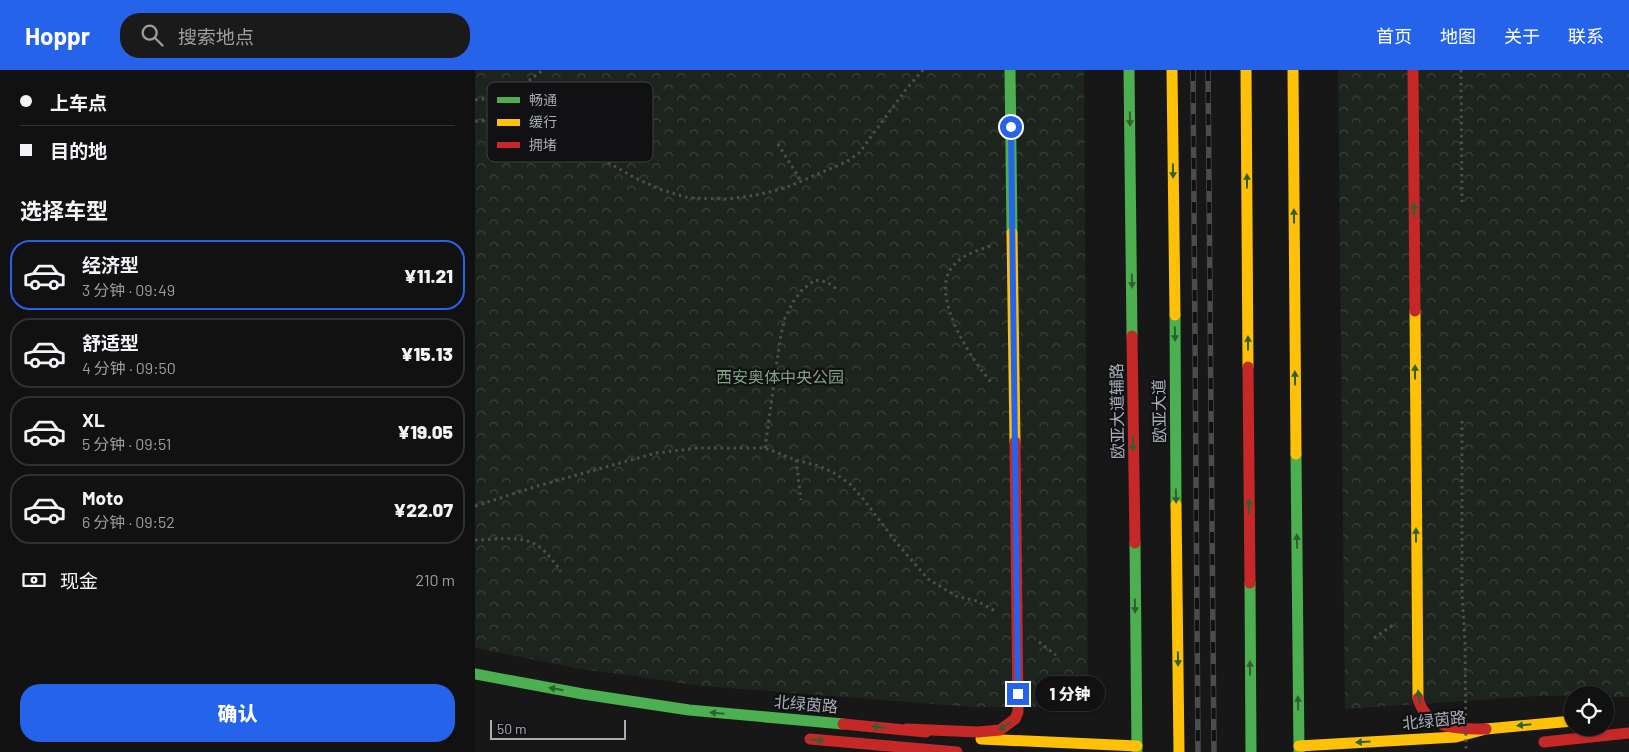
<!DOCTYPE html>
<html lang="zh">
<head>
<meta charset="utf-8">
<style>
	:root { --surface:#111; --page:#1a1a1a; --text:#f1f3f6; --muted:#9c9d9f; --line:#303131; --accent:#2563eb }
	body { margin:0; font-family:Barlow,"Noto Sans SC",sans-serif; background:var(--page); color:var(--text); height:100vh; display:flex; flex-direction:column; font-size:19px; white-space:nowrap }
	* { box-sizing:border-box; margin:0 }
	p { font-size:16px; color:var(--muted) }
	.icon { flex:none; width:28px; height:28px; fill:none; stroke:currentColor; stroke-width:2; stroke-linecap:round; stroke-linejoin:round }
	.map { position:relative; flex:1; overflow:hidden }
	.panel { display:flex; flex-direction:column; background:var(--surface); width:475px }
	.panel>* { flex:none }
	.hud { display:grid; align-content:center; height:110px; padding:0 20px; background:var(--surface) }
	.controls { position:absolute; left:1089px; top:616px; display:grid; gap:10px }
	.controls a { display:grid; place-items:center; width:50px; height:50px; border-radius:50%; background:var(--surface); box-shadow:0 1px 4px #0004,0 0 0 1px var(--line); font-size:25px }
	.scale { position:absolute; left:15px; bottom:12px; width:136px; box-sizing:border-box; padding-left:5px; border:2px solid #a8adb8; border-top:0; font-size:14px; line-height:18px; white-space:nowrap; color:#a8adb8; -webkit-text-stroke:4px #111113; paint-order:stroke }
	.end { position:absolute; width:22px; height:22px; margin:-11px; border:6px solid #2563eb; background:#fff; box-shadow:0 0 0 2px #fff }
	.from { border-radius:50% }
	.bubble { position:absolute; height:35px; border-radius:18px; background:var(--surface); box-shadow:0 1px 4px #0004,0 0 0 1px var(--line); font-size:16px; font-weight:800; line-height:35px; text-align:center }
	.hud b { display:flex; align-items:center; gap:18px; height:48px; font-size:19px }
	.hud b+b { border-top:1px solid var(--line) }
	.hud i { width:12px; height:12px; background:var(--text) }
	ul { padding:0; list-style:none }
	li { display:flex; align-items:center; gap:15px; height:70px; margin:0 10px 8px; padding:0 10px; border:2px solid var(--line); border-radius:20px }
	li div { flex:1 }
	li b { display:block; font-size:19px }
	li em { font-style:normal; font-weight:800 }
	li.on { border-color:var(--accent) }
	li>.icon { width:45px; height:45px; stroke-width:1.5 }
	h2 { padding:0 20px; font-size:22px; line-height:60px }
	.pay { display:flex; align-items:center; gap:12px; height:55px; padding:0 20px; font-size:19px }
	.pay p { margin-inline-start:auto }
	.primary-button { display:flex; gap:10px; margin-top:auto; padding:10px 20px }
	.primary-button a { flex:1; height:58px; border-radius:20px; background:var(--accent); color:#fff; font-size:20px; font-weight:800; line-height:58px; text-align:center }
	header { display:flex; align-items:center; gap:30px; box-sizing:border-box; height:70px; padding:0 25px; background:var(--accent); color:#fff }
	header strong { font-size:24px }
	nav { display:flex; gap:28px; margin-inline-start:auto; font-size:18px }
	.search { width:350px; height:45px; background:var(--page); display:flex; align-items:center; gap:12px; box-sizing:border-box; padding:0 18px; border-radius:20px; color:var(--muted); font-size:19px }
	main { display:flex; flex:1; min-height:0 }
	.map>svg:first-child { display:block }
</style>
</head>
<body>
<header>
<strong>Hoppr</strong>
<div class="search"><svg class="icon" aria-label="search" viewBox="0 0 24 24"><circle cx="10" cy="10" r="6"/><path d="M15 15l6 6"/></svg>搜索地点</div>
<nav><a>首页</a><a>地图</a><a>关于</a><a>联系</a></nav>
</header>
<main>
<section class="panel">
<div class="hud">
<b><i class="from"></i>上车点</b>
<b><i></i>目的地</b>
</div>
<h2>选择车型</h2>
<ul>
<li class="on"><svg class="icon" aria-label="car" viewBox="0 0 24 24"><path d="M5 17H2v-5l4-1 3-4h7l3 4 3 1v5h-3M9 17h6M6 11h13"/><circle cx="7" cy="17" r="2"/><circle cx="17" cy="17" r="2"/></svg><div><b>经济型</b><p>3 分钟 · 09:49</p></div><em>¥11.21</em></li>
<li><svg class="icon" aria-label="car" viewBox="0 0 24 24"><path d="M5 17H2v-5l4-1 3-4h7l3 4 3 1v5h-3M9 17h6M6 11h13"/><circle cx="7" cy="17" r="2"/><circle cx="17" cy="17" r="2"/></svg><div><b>舒适型</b><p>4 分钟 · 09:50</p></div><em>¥15.13</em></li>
<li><svg class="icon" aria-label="car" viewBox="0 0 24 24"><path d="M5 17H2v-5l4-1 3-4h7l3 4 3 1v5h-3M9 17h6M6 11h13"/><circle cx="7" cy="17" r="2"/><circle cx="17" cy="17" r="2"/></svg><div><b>XL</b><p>5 分钟 · 09:51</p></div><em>¥19.05</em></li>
<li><svg class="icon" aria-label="car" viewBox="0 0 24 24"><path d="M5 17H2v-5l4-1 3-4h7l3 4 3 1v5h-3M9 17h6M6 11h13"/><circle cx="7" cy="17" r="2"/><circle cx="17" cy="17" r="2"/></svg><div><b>Moto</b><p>6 分钟 · 09:52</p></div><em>¥22.07</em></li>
</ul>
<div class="pay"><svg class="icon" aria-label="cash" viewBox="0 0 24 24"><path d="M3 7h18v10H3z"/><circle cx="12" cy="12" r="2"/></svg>现金<p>210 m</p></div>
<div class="primary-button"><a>确认</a></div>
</section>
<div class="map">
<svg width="1154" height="682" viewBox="0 0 1154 682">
	<defs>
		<pattern id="forest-crowns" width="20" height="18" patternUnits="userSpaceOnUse" patternTransform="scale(1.25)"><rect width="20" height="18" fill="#1d241e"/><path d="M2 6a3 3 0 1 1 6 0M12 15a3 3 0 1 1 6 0" fill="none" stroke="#3b413d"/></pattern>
	</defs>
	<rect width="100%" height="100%" fill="#171717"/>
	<path fill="url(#forest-crowns)" d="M0,0H609L613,637H497L228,616L100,598L0,578Z
		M863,0H1154V627H1130V625L1062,626L870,639Z"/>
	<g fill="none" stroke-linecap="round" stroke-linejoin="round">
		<path stroke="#4d4e52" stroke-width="3" stroke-dasharray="2.5 4" stroke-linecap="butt" d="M986,0L987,132
			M0,30L22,27L40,21L68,0
			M0,51L28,50L57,54L84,64L160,108L187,120L214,128L253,129L281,125L310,118L371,92L384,83L432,18L448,0
			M303,74L326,111
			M515,176C502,181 487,185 478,196C453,224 497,291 517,313
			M290,378L305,270L309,250L318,232L328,219L340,210L352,212L363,220
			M321,390L326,430
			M0,436L66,415L181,383L224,378H290L321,390L344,396L361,404L375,414L389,430L421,472L453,509L481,526L502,531L520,541
			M0,470C23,470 50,463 68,480C75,486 80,494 86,501
			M899,568L921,553
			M564,572L581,585"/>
		<path stroke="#4caf50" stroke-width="11" d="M535,0L537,163
			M654,0L657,266
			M700,245L701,435
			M821,384L824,682
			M660,473L662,682
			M775,513L776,682
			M0,604L108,624L214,640L368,654"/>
		<path stroke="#ffc107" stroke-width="11" d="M697,0L700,245
			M771,0L773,297
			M818,0L821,384
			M537,163L540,372
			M940,241L943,628
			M701,435L704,682
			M506,669L662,676
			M824,676L981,667L1011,659L1098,651"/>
		<path stroke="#c62828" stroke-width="11" d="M938,0L940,241
			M657,266L660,473
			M773,297L775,513
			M943,628C951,660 984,659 1011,659
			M368,654L451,662
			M432,659L503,662L525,660L540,649L543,642L540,372
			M335,669L482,682
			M1069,672L1154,663"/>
		<defs>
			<path id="rail" d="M718,0L723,682
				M733,0L739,682"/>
		</defs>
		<use href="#rail" stroke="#4b4c4f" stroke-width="5.5"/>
		<use href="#rail" stroke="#111113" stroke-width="4" stroke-dasharray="11" stroke-linecap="butt"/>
		<path stroke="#4d4e52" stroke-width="3" stroke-dasharray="2.5 4" stroke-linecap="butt" d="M987,351V526L990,570L991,682"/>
	</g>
	<defs><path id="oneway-solid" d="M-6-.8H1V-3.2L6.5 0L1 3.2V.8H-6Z" transform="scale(1.25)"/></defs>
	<g fill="#2e6032">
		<use href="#oneway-solid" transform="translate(655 49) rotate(89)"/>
		<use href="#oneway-solid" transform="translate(698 101) rotate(89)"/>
		<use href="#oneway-solid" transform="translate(772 111) rotate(-90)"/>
		<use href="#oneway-solid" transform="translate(939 140) rotate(-90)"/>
		<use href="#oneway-solid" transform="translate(819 146) rotate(-91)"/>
		<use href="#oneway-solid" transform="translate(657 211) rotate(89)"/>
		<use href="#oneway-solid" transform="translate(700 264) rotate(89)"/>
		<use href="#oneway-solid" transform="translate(773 273) rotate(-90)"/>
		<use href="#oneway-solid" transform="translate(940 302) rotate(-90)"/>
		<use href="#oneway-solid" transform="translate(820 308) rotate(-91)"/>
		<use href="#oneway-solid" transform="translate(658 374) rotate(89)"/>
		<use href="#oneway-solid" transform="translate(701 426) rotate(89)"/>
		<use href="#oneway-solid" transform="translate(774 436) rotate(-90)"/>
		<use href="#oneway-solid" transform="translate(941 465) rotate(-90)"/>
		<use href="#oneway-solid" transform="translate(822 471) rotate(-91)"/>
		<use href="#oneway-solid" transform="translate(660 536) rotate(89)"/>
		<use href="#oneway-solid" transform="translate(703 589) rotate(89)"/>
		<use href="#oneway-solid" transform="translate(775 598) rotate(-90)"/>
		<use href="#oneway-solid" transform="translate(81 619) rotate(-170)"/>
		<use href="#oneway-solid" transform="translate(944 627) rotate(-98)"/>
		<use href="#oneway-solid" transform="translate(823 633) rotate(-91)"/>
		<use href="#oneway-solid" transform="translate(242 643) rotate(-175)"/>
		<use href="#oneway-solid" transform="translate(1049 655) rotate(174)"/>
		<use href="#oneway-solid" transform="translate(530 656) rotate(148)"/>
		<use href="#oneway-solid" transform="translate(404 657) rotate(-175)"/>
		<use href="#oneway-solid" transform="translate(342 670) rotate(7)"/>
		<use href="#oneway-solid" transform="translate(888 672) rotate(177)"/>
	</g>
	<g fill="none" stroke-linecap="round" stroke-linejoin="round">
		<path stroke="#2563eb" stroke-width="6" d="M536,57L543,624"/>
	</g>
	<g text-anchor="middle" stroke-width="4.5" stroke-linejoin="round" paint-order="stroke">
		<g font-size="16" fill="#7fa381" stroke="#111113">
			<text x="305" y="313">西安奥体中央公园</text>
		</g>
		<g font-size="16" fill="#a8adb8" stroke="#111113">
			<text transform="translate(642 341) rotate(-91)" y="6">欧亚大道辅路</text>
			<text transform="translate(684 341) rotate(-91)" y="6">欧亚大道</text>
			<text transform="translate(331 634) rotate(5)" y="6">北绿茵路</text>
			<text transform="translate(959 650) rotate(-6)" y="6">北绿茵路</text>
		</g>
	</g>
	<rect x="12" y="12" width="166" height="80" rx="8" fill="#111113" stroke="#3e4045" stroke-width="1"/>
	<rect x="22" y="27" width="23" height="6" fill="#4caf50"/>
	<rect x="22" y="49" width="23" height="7" fill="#ffc107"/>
	<rect x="22" y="72" width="23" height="6" fill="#c62828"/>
	<g font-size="14" fill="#a8adb8">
		<text x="54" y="35">畅通</text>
		<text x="54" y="57">缓行</text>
		<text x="54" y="80">拥堵</text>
	</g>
</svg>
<div class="controls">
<a><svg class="icon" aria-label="locate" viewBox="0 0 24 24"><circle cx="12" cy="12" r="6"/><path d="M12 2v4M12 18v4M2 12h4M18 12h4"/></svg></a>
</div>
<div class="scale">50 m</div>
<i class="end from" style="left:536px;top:57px"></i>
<i class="end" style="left:543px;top:624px"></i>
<div class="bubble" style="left:560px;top:606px;width:70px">1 分钟</div>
</div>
</main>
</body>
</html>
